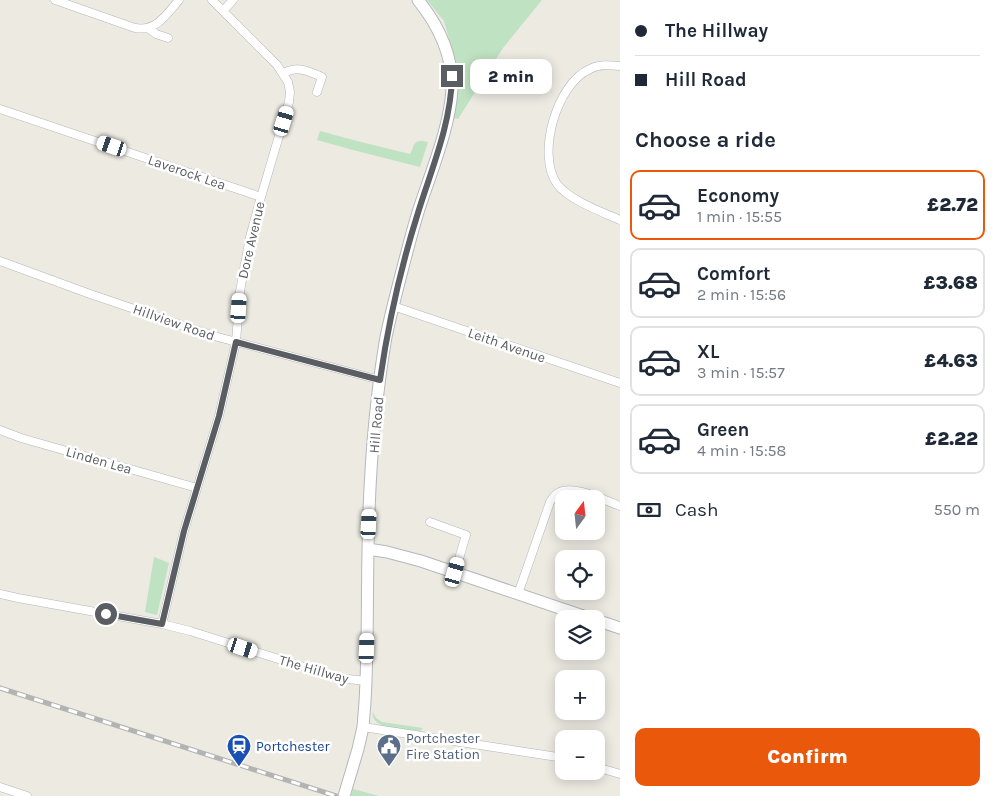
<!DOCTYPE html>
<html lang="en">
<head>
<meta charset="utf-8">
<style>
	:root { --surface:#fff; --page:#f6f6f7; --text:#1f2937; --muted:#747a83; --line:#e0e1e3; --accent:#ea580c }
	body { margin:0; font-family:Karla,sans-serif; background:var(--page); color:var(--text); height:100vh; display:flex; flex-direction:column; font-size:19px; white-space:nowrap }
	* { box-sizing:border-box; margin:0 }
	p { font-size:16px; color:var(--muted) }
	.icon { flex:none; width:28px; height:28px; fill:none; stroke:currentColor; stroke-width:2; stroke-linecap:round; stroke-linejoin:round }
	.map { position:relative; flex:1; overflow:hidden }
	.side { display:flex; flex-direction:column; background:var(--surface); width:375px }
	.side>* { flex:none }
	.banner { display:grid; align-content:center; height:110px; padding:0 15px; background:var(--surface) }
	.needle { width:32px; rotate:15deg }
	.tools { position:absolute; left:555px; top:490px; display:grid; gap:10px }
	.tools a { display:grid; place-items:center; width:50px; height:50px; border-radius:10px; background:var(--surface); box-shadow:0 2px 12px #0003; font-size:25px }
	.end { position:absolute; width:22px; height:22px; margin:-11px; border:6px solid #5a5d61; background:#fff; box-shadow:0 0 0 2px #fff }
	.from { border-radius:50% }
	.bubble { position:absolute; height:35px; border-radius:10px; background:var(--surface); box-shadow:0 2px 12px #0003; font-size:16px; font-weight:800; line-height:35px; text-align:center }
	.car { position:absolute; width:15px; height:30px; margin:-15px -8px; border-radius:6px; box-shadow:0 0 4px 1px #0007; background:linear-gradient(#fff 24%,#345 0 40%,#fff 0 76%,#345 0 86%,#fff 0) }
	.banner b { display:flex; align-items:center; gap:18px; height:48px; font-size:19px }
	.banner b+b { border-top:1px solid var(--line) }
	.banner i { width:12px; height:12px; background:var(--text) }
	ul { padding:0; list-style:none }
	li { display:flex; align-items:center; gap:15px; height:70px; margin:0 10px 8px; padding:0 5px; border:2px solid var(--line); border-radius:10px }
	li div { flex:1 }
	li b { display:block; font-size:19px }
	li em { font-style:normal; font-weight:800 }
	li.selected { border-color:var(--accent) }
	li>.icon { width:45px; height:45px; stroke-width:1.5 }
	h2 { padding:0 15px; font-size:22px; line-height:60px }
	.pay { display:flex; align-items:center; gap:12px; height:55px; padding:0 15px; font-size:19px }
	.pay p { margin-inline-start:auto }
	.primary-button { display:flex; gap:10px; margin-top:auto; padding:10px 15px }
	.primary-button a { flex:1; height:58px; border-radius:10px; background:var(--accent); color:#fff; font-size:20px; font-weight:800; line-height:58px; text-align:center }
	main { display:flex; flex:1; min-height:0 }
	.map>svg:first-child { display:block }
</style>
</head>
<body>
<main>
<div class="map">
<svg width="620" height="796" viewBox="0 0 620 796">
	<rect width="100%" height="100%" fill="#eceae1"/>
	<path fill="#bfe2c2" d="M427,0H542L503,48L458,119L453,118L457,99V66L444,21Z
		M320,131L357,141L410,154C415,146 412,138 428,142L420,167L353,150L317,140Z
		M154,557L169,563L157,615L145,612Z
		M373,712L376,718L382,722L423,728L420,731C408,730 369,730 373,712Z
		M353,789L379,796H351Z"/>
	<g fill="none" stroke-linecap="round" stroke-linejoin="round">
		<defs>
			<path id="street" d="M55,0L135,28C156,32 167,14 179,0
				M223,11L233,0
				M148,28L156,34L168,38
				M620,66C610,65 599,64 590,69C557,83 536,154 557,184C569,200 602,212 620,220
				M283,73C299,66 305,70 320,76L322,77L317,92
				M0,109L261,197
				M0,261L90,294L214,336L380,380
				M393,306L620,383
				M0,430L21,438L197,488
				M430,522L466,535L455,572
				M0,594L18,598L162,624L190,631L339,678L366,681
				M518,594L550,502C552,499 554,495 558,493C573,484 604,500 620,506
				M162,624L184,531L219,416L236,342L240,291L250,237L261,197L289,102L290,92L288,82L277,65L212,0
				M363,727L564,758
				M596,767L620,774
				M0,787L27,796"/>
			<path id="secondary" d="M368,549L387,552L421,561L592,619
				M596,620L620,628
				M344,796L358,749L363,727L365,702C368,651 367,601 368,551C369,479 374,407 386,337C391,313 397,290 403,267C408,248 413,228 419,209C431,172 450,127 452,89C453,55 439,26 418,0"/>
		</defs>
		<use href="#street" stroke="#b4b6bb" stroke-width="9"/>
		<use href="#secondary" stroke="#b5b7bd" stroke-width="13"/>
		<use href="#street" stroke="#fff" stroke-width="8"/>
		<use href="#secondary" stroke="#fff" stroke-width="11"/>
		<defs>
			<path id="rail" d="M0,688L336,796"/>
		</defs>
		<use href="#rail" stroke="#b2b3b3" stroke-width="5"/>
		<use href="#rail" stroke="#fff" stroke-width="3" stroke-dasharray="9" stroke-linecap="butt"/>
	</g>
	<g fill="none" stroke-linecap="round" stroke-linejoin="round">
		<path stroke="#5a5d61" stroke-width="6" d="M106,614L162,624L184,531L219,416L236,342L380,380C388,325 400,270 417,216C431,170 451,125 452,76"/>
	</g>
	<defs>
		<symbol id="station-pin" viewBox="-11 -11 22 30"><path d="M0 17L-7.5 6A9.5 9.5 0 1 1 7.5 6Z" fill="#1a4fb4" stroke="#fff"/><path d="M-3-6H3Q5-6 5-4V2Q5 4 3 4L4.5 6H3L1.5 4h-3L-3 6H-4.5L-3 4Q-5 4-5 2V-4Q-5-6-3-6ZM-3.5-4v3h7v-3ZM-3.5 1v1.5H-2V1ZM2 1v1.5H3.5V1Z" fill="#fff"/></symbol>
		<symbol id="civic-pin" viewBox="-11 -11 22 30"><path d="M0 17L-7.5 6A9.5 9.5 0 1 1 7.5 6Z" fill="#5c6f8a" stroke="#fff"/><path d="M-.6-6.5H3V-4.5H.6V-3L4-1V1h2V6H-6V1h2V-1L-.6-3ZM-1.2 2.5V6h2.4V2.5Z" fill="#fff"/></symbol>
	</defs>
	<g fill-rule="evenodd">
		<use href="#station-pin" x="225" y="732" width="28" height="38"/>
		<use href="#civic-pin" x="375" y="732" width="28" height="38"/>
	</g>
	<g text-anchor="middle" stroke-width="5" stroke-linejoin="round" paint-order="stroke">
		<g font-size="14" fill="#5a5d61" stroke="#fff">
			<text transform="translate(187 172) rotate(19)" y="5">Laverock Lea</text>
			<text transform="translate(251 240) rotate(-77)" y="5">Dore Avenue</text>
			<text transform="translate(174 322) rotate(19)" y="5">Hillview Road</text>
			<text transform="translate(507 345) rotate(19)" y="5">Leith Avenue</text>
			<text transform="translate(376 425) rotate(-85)" y="5">Hill Road</text>
			<text transform="translate(99 460) rotate(16)" y="5">Linden Lea</text>
			<text transform="translate(314 669) rotate(16)" y="5">The Hillway</text>
		</g>
		<g font-size="14" fill="#4e5e75" stroke="#fff" text-anchor="start">
			<text x="406" y="743">Portchester<tspan x="406" dy="16">Fire Station</tspan></text>
		</g>
		<g font-size="14" fill="#164399" stroke="#fff" text-anchor="start">
			<text x="256" y="751">Portchester</text>
		</g>
	</g>
</svg>
<div class="tools">
<a><svg class="needle" viewBox="-14 -14 28 28"><path d="M0-13l5 13h-10z" fill="#e53935"/><path d="M0 13l5-13h-10z" fill="#747a83"/></svg></a>
<a><svg class="icon" aria-label="locate" viewBox="0 0 24 24"><circle cx="12" cy="12" r="6"/><path d="M12 2v4M12 18v4M2 12h4M18 12h4"/></svg></a>
<a><svg class="icon" aria-label="layers" viewBox="0 0 24 24"><path d="M12 4l9 5-9 5-9-5zM3 14l9 5 9-5"/></svg></a>
<a>+</a>
<a>−</a>
</div>
<i class="end from" style="left:106px;top:614px"></i>
<i class="end" style="left:452px;top:76px"></i>
<div class="bubble" style="left:470px;top:59px;width:82px">2 min</div>
<i class="car" style="left:284px;top:121px;rotate:17deg"></i>
<i class="car" style="left:112px;top:146px;rotate:289deg"></i>
<i class="car" style="left:239px;top:308px;rotate:4deg"></i>
<i class="car" style="left:369px;top:524px;rotate:3deg"></i>
<i class="car" style="left:455px;top:572px;rotate:16deg"></i>
<i class="car" style="left:243px;top:648px;rotate:108deg"></i>
<i class="car" style="left:367px;top:648px;rotate:2deg"></i>
</div>
<section class="side">
<div class="banner">
<b><i class="from"></i>The Hillway</b>
<b><i></i>Hill Road</b>
</div>
<h2>Choose a ride</h2>
<ul>
<li class="selected"><svg class="icon" aria-label="car" viewBox="0 0 24 24"><path d="M5 17H2v-5l4-1 3-4h7l3 4 3 1v5h-3M9 17h6M6 11h13"/><circle cx="7" cy="17" r="2"/><circle cx="17" cy="17" r="2"/></svg><div><b>Economy</b><p>1 min · 15:55</p></div><em>£2.72</em></li>
<li><svg class="icon" aria-label="car" viewBox="0 0 24 24"><path d="M5 17H2v-5l4-1 3-4h7l3 4 3 1v5h-3M9 17h6M6 11h13"/><circle cx="7" cy="17" r="2"/><circle cx="17" cy="17" r="2"/></svg><div><b>Comfort</b><p>2 min · 15:56</p></div><em>£3.68</em></li>
<li><svg class="icon" aria-label="car" viewBox="0 0 24 24"><path d="M5 17H2v-5l4-1 3-4h7l3 4 3 1v5h-3M9 17h6M6 11h13"/><circle cx="7" cy="17" r="2"/><circle cx="17" cy="17" r="2"/></svg><div><b>XL</b><p>3 min · 15:57</p></div><em>£4.63</em></li>
<li><svg class="icon" aria-label="car" viewBox="0 0 24 24"><path d="M5 17H2v-5l4-1 3-4h7l3 4 3 1v5h-3M9 17h6M6 11h13"/><circle cx="7" cy="17" r="2"/><circle cx="17" cy="17" r="2"/></svg><div><b>Green</b><p>4 min · 15:58</p></div><em>£2.22</em></li>
</ul>
<div class="pay"><svg class="icon" aria-label="cash" viewBox="0 0 24 24"><path d="M3 7h18v10H3z"/><circle cx="12" cy="12" r="2"/></svg>Cash<p>550 m</p></div>
<div class="primary-button"><a>Confirm</a></div>
</section>
</main>
</body>
</html>
